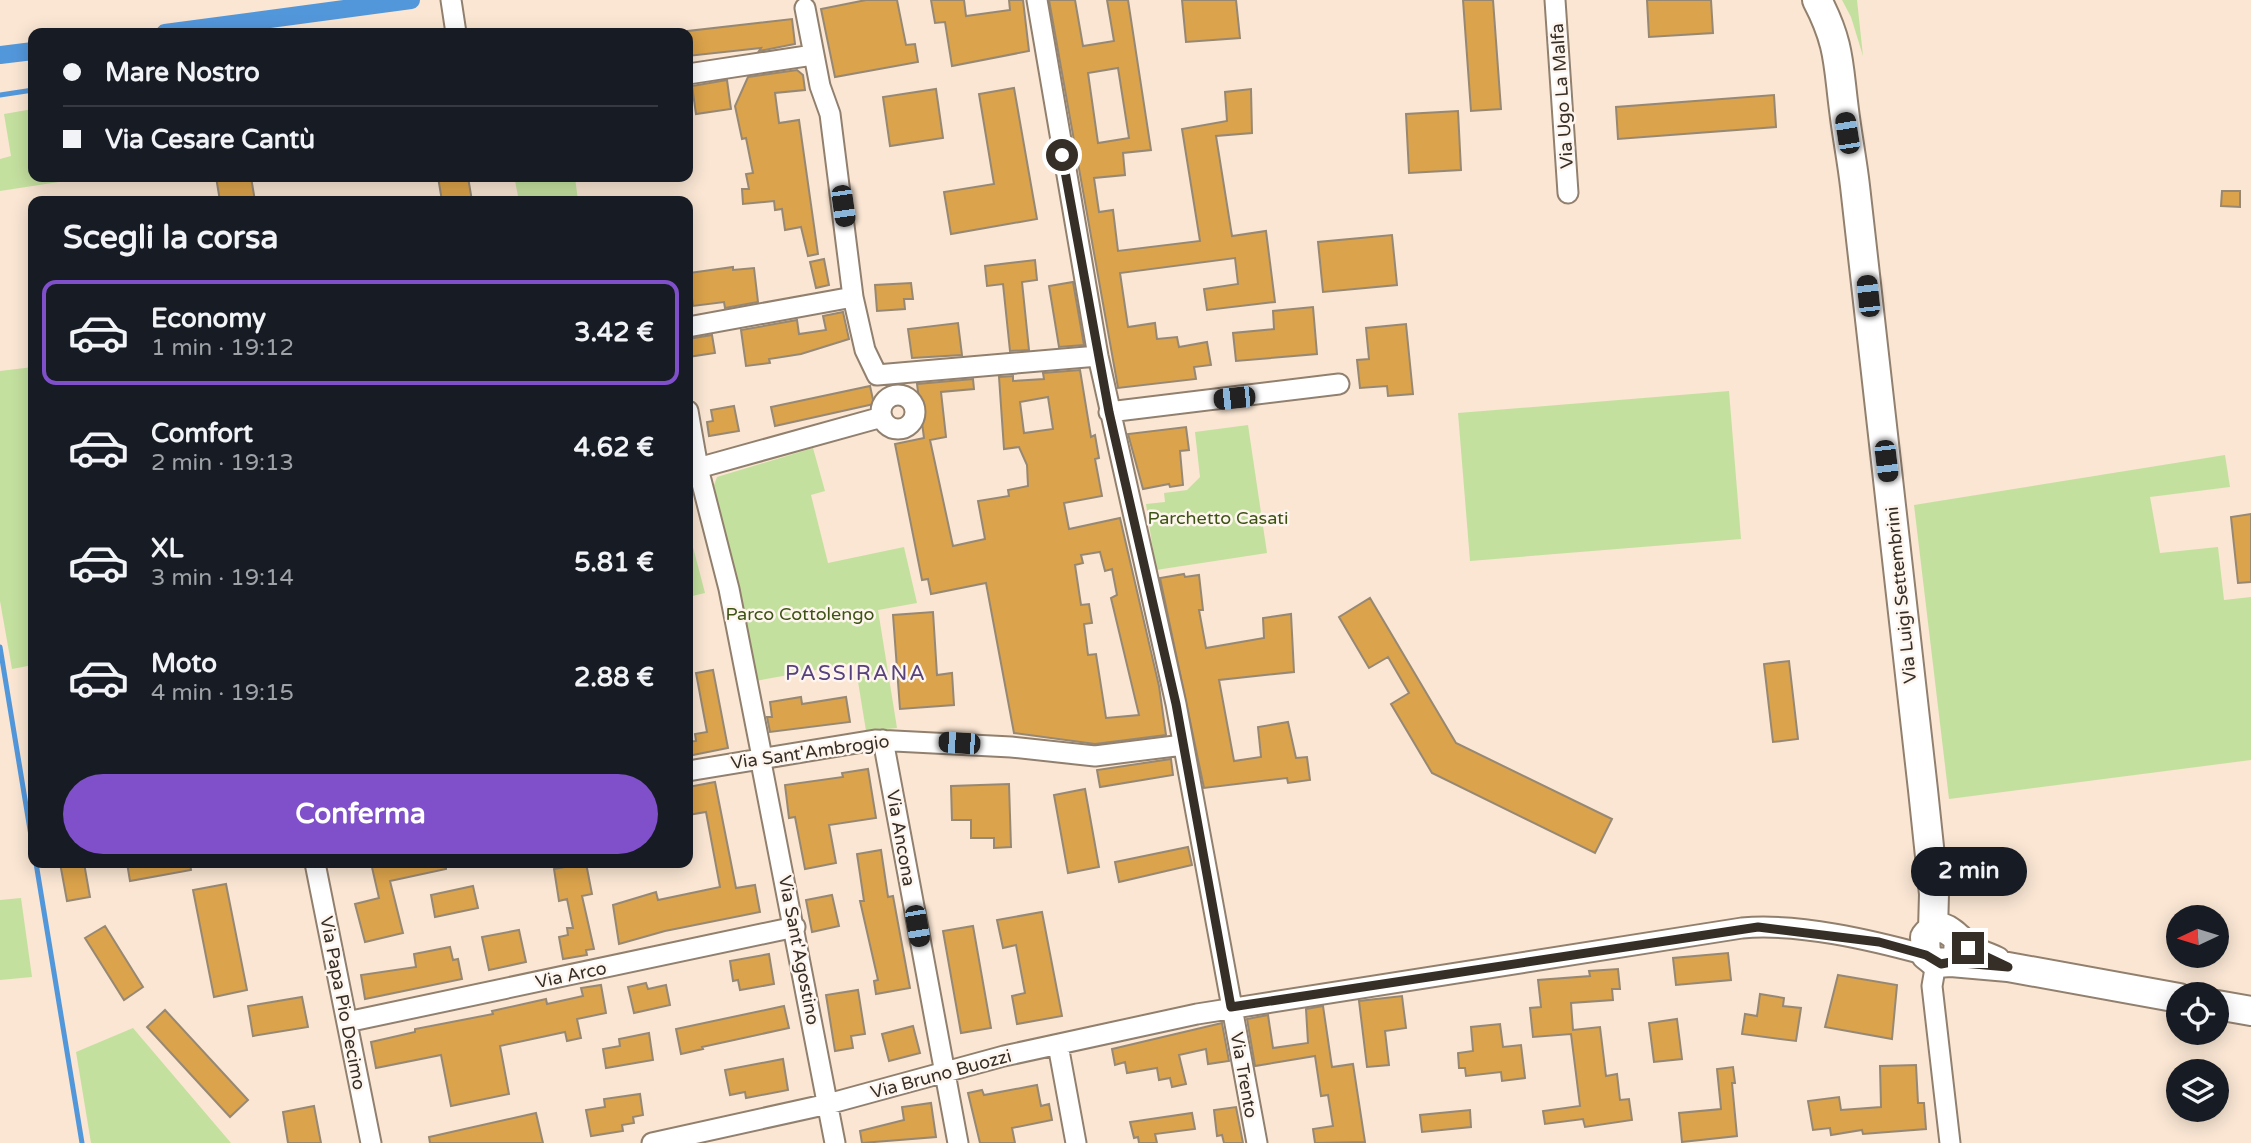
<!DOCTYPE html>
<html lang="it">
<head>
<meta charset="utf-8">
<style>
	:root { --surface:#171b24; --page:#242831; --text:#f1f3f6; --muted:#9ea1a6; --line:#363941; --accent:#7f50c9 }
	body { margin:0; font-family:"Varela Round",sans-serif; background:var(--page); color:var(--text); height:100vh; display:flex; flex-direction:column; font-size:26px; white-space:nowrap }
	* { box-sizing:border-box; margin:0 }
	p { font-size:23px; color:var(--muted) }
	.icon { flex:none; width:38px; height:38px; fill:none; stroke:currentColor; stroke-width:2; stroke-linecap:round; stroke-linejoin:round }
	.map { position:relative; flex:1; overflow:hidden }
	.drawer { position:absolute; left:28px; top:196px; width:665px; height:672px; display:flex; flex-direction:column; background:var(--surface); border-radius:14px; box-shadow:0 4px 18px #0003 }
	.drawer>* { flex:none }
	.top-card { position:absolute; left:28px; top:28px; width:665px; height:154px; border-radius:14px; box-shadow:0 4px 18px #0003; display:grid; align-content:center; height:154px; padding:0 35px; background:var(--surface) }
	.needle { width:46px; rotate:266deg }
	.buttons { position:absolute; left:2166px; top:905px; display:grid; gap:14px }
	.buttons a { display:grid; place-items:center; width:63px; height:63px; border-radius:50%; background:var(--surface); box-shadow:0 4px 18px #0003; font-size:35px }
	.end { position:absolute; width:32px; height:32px; margin:-16px; border:9px solid #362f27; background:#fff; box-shadow:0 0 0 4px #fff }
	.from { border-radius:50% }
	.bubble { position:absolute; height:49px; border-radius:24px; background:var(--surface); box-shadow:0 4px 18px #0003; font-size:23px; font-weight:700; line-height:49px; text-align:center }
	.car { position:absolute; width:21px; height:42px; margin:-21px -10px; border-radius:9px; box-shadow:0 0 5px 2px #0007; background:linear-gradient(#222 24%,#8ab4d8 0 40%,#222 0 76%,#8ab4d8 0 86%,#222 0) }
	.top-card b { display:flex; align-items:center; gap:24px; height:66px; font-size:26px }
	.top-card b+b { border-top:2px solid var(--line) }
	.top-card i { width:18px; height:18px; background:var(--text) }
	ul { padding:0; list-style:none }
	li { display:flex; align-items:center; gap:21px; height:105px; margin:0 14px 10px; padding:0 21px; border:4px solid transparent; border-radius:14px }
	li div { flex:1 }
	li b { display:block; font-size:26px }
	li em { font-style:normal; font-weight:700 }
	li.selected { border-color:var(--accent) }
	li>.icon { width:63px; height:63px; stroke-width:1.5 }
	h2 { padding:0 35px; font-size:32px; line-height:84px }
	.primary-button { display:flex; gap:14px; margin-top:auto; padding:14px 35px }
	.primary-button a { flex:1; height:80px; border-radius:42px; background:var(--accent); color:#fff; font-size:28px; font-weight:700; line-height:80px; text-align:center }
	.map>svg:first-child { display:block }
</style>
</head>
<body>
<div class="map">
<svg width="2251" height="1143" viewBox="0 0 2251 1143">
	<rect width="100%" height="100%" fill="#fae6d3"/>
	<path fill="#c4e09f" d="M1842,0H1857L1863,56L1851,17Z
		M33,109V177H91L0,191V159L11,156L4,114Z
		M508,177H575L578,201H519L515,181Z
		M33,367V665L12,669L0,601V371Z
		M1729,391L1741,539L1470,561L1458,413Z
		M1248,425L1267,553L1156,570L1146,504L1165,502L1164,493L1187,490L1200,477L1195,432Z
		M813,448L825,491L811,495L828,563L904,547L917,603L878,610L897,728L866,731L855,663L755,681L714,485L717,477Z
		M2225,455L2230,487L2150,497L2160,553L2218,547L2224,600L2251,597V760L1949,799L1914,505Z
		M688,528L705,593L688,597Z
		M21,898L32,977L0,980V900Z
		M133,1028L231,1143H91L76,1052Z"/>
	<g fill="none" stroke-linecap="round" stroke-linejoin="round">
		<path stroke="#5397db" stroke-width="5" d="M0,95L33,90
			M0,647L33,848
			M36,863L82,1143"/>
		<path stroke="#5397db" stroke-width="18" d="M165,33L411,0
			M0,55L33,51"/>
	</g>
	<path fill="#dba34b" stroke="#978874" stroke-width="2" fill-rule="evenodd" d="M866,0H897L906,45L915,44L918,62L835,77L821,9Z
		M931,0H964L966,16L1010,10L1009,0H1023L1029,51L952,66L945,22L935,23Z
		M1049,0H1075L1083,46L1114,41L1107,0H1128L1151,150L1123,153L1125,175L1094,178L1099,212L1113,210L1118,251L1200,241L1182,129L1227,121L1225,92L1251,89L1252,133L1216,136L1232,236L1266,231L1275,302L1207,310L1204,289L1238,284L1235,258L1120,273L1128,327L1155,323L1157,339L1177,337L1179,347L1207,342L1211,365L1194,367L1196,379L1118,388ZM1118,68L1129,138L1098,143L1088,73Z
		M1182,0H1236L1240,38L1186,42Z
		M1463,0H1493L1501,109L1471,111Z
		M1647,0H1711L1713,33L1649,37Z
		M792,19L795,44L759,51L761,48L688,56V31Z
		M797,70L803,75L805,90L775,93L779,123L799,120L818,254L808,256L801,227L785,230L782,209L775,210L774,201L743,204L742,189H749L746,174L753,173L746,138L742,139L735,106L748,77Z
		M727,80L731,109L696,114L692,86Z
		M1014,88L1037,219L951,234L944,192L994,184L979,94Z
		M936,89L943,138L890,146L883,97Z
		M1774,95L1776,127L1618,139L1616,107Z
		M1458,111L1461,170L1409,173L1406,114Z
		M216,177H251L255,201H220Z
		M438,177H468L472,201H442Z
		M2222,191H2240V207L2221,206Z
		M1392,235L1397,285L1323,292L1318,242Z
		M824,259L829,285L816,288L810,262Z
		M1035,260L1037,280L1022,282L1029,350L1010,351L1003,284L987,286L985,266Z
		M733,267V270L754,268L758,302L725,308L724,302L693,306L689,273Z
		M1073,282L1084,345L1059,347L1049,286Z
		M911,283L913,299H904L905,309L877,311L875,285Z
		M1313,307L1317,354L1236,361L1233,333L1274,329L1273,311Z
		M843,312L849,339L801,354L769,359L770,363L746,366L741,330L797,320L799,334L826,330L823,316Z
		M958,323L962,355L912,358L908,329Z
		M1406,324L1413,394L1388,396L1387,386L1360,388L1357,360L1369,359L1366,328Z
		M712,335L715,353L688,357V339Z
		M1080,370L1091,437L1095,435L1099,458L1095,459L1102,496L1064,503L1069,529L1120,518L1159,686L1166,735L1095,744L1014,733L986,583L931,594L928,579L922,580L895,444L924,438L917,384L973,379L974,389L941,392L946,437L930,440L953,546L985,539L978,501L1009,496L1008,490L1028,486L1027,465L1019,447L1004,449L999,377L1013,376V381L1044,379L1043,373ZM1048,397L1053,429L1024,433L1020,402ZM1100,552L1105,571L1112,569L1117,595L1111,598L1139,715L1106,718L1096,654L1088,655L1084,624L1092,623L1089,604L1081,605L1075,565L1083,563L1081,555Z
		M870,386L874,404L775,426L771,407Z
		M734,406L739,431L709,436L707,422L713,421L711,410Z
		M1186,427L1189,450L1180,451L1183,485L1170,487L1169,484L1143,489L1128,434Z
		M2251,514V582L2238,583L2231,517Z
		M1184,574L1185,577L1199,575L1203,610H1199L1206,648L1264,638L1263,618L1291,614L1294,672L1219,680L1234,761L1261,757L1258,727L1288,722L1296,758L1307,757L1310,780L1288,783L1287,778L1204,788L1160,578Z
		M1370,598L1456,743L1612,819L1595,853L1432,773L1391,704L1409,693L1388,657L1369,668L1339,617Z
		M933,612L937,675L952,673L954,705L900,709L893,615Z
		M1789,661L1798,739L1773,742L1764,664Z
		M713,670L728,748L688,756V742L696,741L695,734L707,732L696,673Z
		M801,697L802,704L846,697L850,722L770,732L767,717H772L770,702Z
		M1171,759L1173,775L1100,787L1097,770Z
		M868,769L876,818L829,825L836,863L805,869L795,817L789,818L785,785L843,777L842,773Z
		M715,782L736,888L755,885L760,912L665,931L619,944L613,905L656,892L658,900L720,887L706,812L688,815V787Z
		M1009,784L1011,847L994,848V838H971V820H952L951,786Z
		M1085,789L1099,867L1068,873L1054,795Z
		M1188,847L1192,865L1119,882L1115,862Z
		M881,850L888,897L893,896L910,988L876,994L874,981L878,980L860,901H864L857,854Z
		M60,863H84L90,897L67,901Z
		M127,863H190L191,870L130,881Z
		M371,863H446V869L390,881L403,933L365,942L355,904L379,898Z
		M586,863L592,894L582,896L594,949L586,950L587,955L563,959L559,937L568,935L567,928H573L567,899L559,901L554,869Z
		M226,884L247,990L214,997L193,890Z
		M473,886L478,908L435,917L431,895Z
		M832,895L839,926L812,932L806,900Z
		M1042,912L1062,1016L1017,1024L1012,996L1025,993L1016,945L1003,948L997,920Z
		M105,926L143,987L124,1000L85,938Z
		M973,926L991,1028L961,1033L943,931Z
		M519,930L526,962L489,970L482,937Z
		M450,947L453,960L458,959L462,979L365,999L361,975L416,967L414,954Z
		M1728,953L1731,980L1676,985L1673,958Z
		M769,954L774,984L740,990L738,980L733,981L730,961Z
		M1618,969L1620,989H1612L1613,1000L1571,1003L1573,1030L1600,1027L1606,1076L1617,1074L1620,1100L1629,1099L1632,1120L1585,1127L1583,1119L1545,1124L1543,1111L1580,1106L1571,1034L1533,1037L1530,1008L1541,1007L1538,980L1590,976L1589,971Z
		M1838,975L1897,985L1892,1039L1825,1027Z
		M646,983L648,989L666,985L670,1005L634,1013L628,987Z
		M601,985L606,1013L577,1019L581,1038L567,1041L565,1032L500,1046L509,1094L451,1106L441,1055L376,1068L371,1042L415,1032V1029L493,1014L492,1011L546,999L547,1004L583,996L581,988Z
		M858,990L865,1034L851,1036L853,1048L835,1051L826,995Z
		M1760,994L1784,998L1783,1006L1801,1008L1796,1041L1742,1034L1745,1014L1757,1016Z
		M1402,996L1406,1028L1385,1031L1389,1065L1367,1067L1359,1001Z
		M302,997L308,1027L253,1036L248,1006Z
		M784,1006L789,1028L702,1047L703,1049L681,1054L676,1029Z
		M1323,1006L1332,1067L1353,1064L1365,1142L1315,1143L1313,1129L1333,1126L1328,1095L1321,1096L1315,1056L1255,1066L1247,1019L1268,1015L1273,1048L1308,1043L1306,1009Z
		M165,1010L248,1100L230,1117L147,1027Z
		M1677,1019L1682,1059L1654,1062L1649,1023Z
		M1222,1023L1229,1061L1208,1064L1206,1049L1179,1055L1186,1084L1172,1087L1170,1078L1159,1080L1157,1068L1127,1073L1125,1062L1115,1065L1112,1049Z
		M1500,1024L1503,1047L1521,1045L1525,1078L1502,1081L1501,1072L1466,1076L1465,1068H1459L1458,1053L1473,1051L1471,1027Z
		M913,1026L920,1053L889,1061L882,1034Z
		M649,1033L653,1060L606,1068L603,1049L620,1046L619,1039Z
		M783,1059L788,1090L746,1098L745,1092L730,1095L725,1070Z
		M1916,1065L1918,1103H1924L1926,1129L1863,1134L1862,1130L1831,1135L1830,1128L1813,1130L1808,1101L1839,1097L1841,1110L1881,1107L1880,1066Z
		M1733,1067L1735,1083H1732L1737,1136L1682,1142L1679,1113L1721,1109L1717,1069Z
		M1037,1085L1041,1106L1049,1104L1052,1120L1012,1128L1015,1143H980L968,1093L982,1090L984,1095Z
		M640,1094L643,1115L633,1117L634,1123L622,1125L623,1131L591,1136L586,1110L605,1107L604,1099Z
		M931,1103L936,1137L862,1143L860,1131L904,1120L902,1107Z
		M314,1106L321,1143H288L283,1112Z
		M1236,1107L1243,1143H1224L1222,1135L1217,1136L1214,1110Z
		M1470,1110L1471,1127L1422,1132L1420,1115Z
		M536,1113L543,1143H430L429,1137Z
		M1192,1113L1195,1129L1155,1134L1157,1143H1139L1138,1137L1134,1138L1130,1122Z"/>
	<g fill="none" stroke-linecap="round" stroke-linejoin="round">
		<defs>
			<path id="street" d="M451,0L456,33
				M1037,0L1098,356L1176,704L1257,1143
				M1555,0L1568,193
				M805,8L820,86L830,114L853,297L865,350L877,375L1098,356
				M688,74L813,55
				M688,327L853,297
				M881 412a17 17 0 1 1 34 0a17 17 0 1 1-34 0Z
				M688,411L698,468L729,589L762,757
				M1109,412L1339,384
				M698,468L882,417
				M883,740L958,1143
				M760,757L835,1143
				M688,771L875,740L1011,747L1095,756L1183,745
				M315,863L371,1143
				M1936,963L1932,986L1950,1143
				M347,1022L795,927
				M1058,1045L1076,1143
				M652,1143L828,1104L1004,1056L1197,1014L1742,928C1799,923 1871,940 1926,955"/>
			<path id="secondary" d="M1817,0C1840,44 1838,64 1844,110C1847,135 1852,160 1855,186L1923,790L1934,894L1933,930
				M1959,939L1958,954L1951,962L1936,963L1926,955L1925,937C1942,914 1956,939 1970,949C1978,954 1987,957 1996,961
				M1951,962L2008,967L2179,998
				M2217,1005L2251,1011"/>
		</defs>
		<use href="#street" stroke="#92806f" stroke-width="23"/>
		<use href="#secondary" stroke="#92806f" stroke-width="32"/>
		<use href="#street" stroke="#fff" stroke-width="19"/>
		<use href="#secondary" stroke="#fff" stroke-width="28"/>
	</g>
	<g fill="none" stroke-linecap="round" stroke-linejoin="round">
		<path stroke="#362f27" stroke-width="9" d="M1062,155L1109,412L1176,704L1231,1007L1758,927L1879,942L1926,955L1941,964L1951,962L2008,967L1968,948"/>
	</g>
	<g text-anchor="middle" stroke-width="5" stroke-linejoin="round" paint-order="stroke">
		<g font-size="18" fill="#362f27" stroke="#fef6ee">
			<text transform="translate(1562 96) rotate(-94)" y="6">Via Ugo La Malfa</text>
			<text transform="translate(1901 595) rotate(-96)" y="6">Via Luigi Settembrini</text>
			<text transform="translate(810 752) rotate(-8)" y="6">Via Sant'Ambrogio</text>
			<text transform="translate(901 838) rotate(80)" y="6">Via Ancona</text>
			<text transform="translate(799 950) rotate(79)" y="6">Via Sant'Agostino</text>
			<text transform="translate(571 975) rotate(-12)" y="6">Via Arco</text>
			<text transform="translate(343 1003) rotate(79)" y="6">Via Papa Pio Decimo</text>
			<text transform="translate(941 1074) rotate(-15)" y="6">Via Bruno Buozzi</text>
			<text transform="translate(1244 1075) rotate(80)" y="6">Via Trento</text>
		</g>
		<g font-size="18" fill="#3d5314" stroke="#fef6ee">
			<text x="1218" y="524">Parchetto Casati</text>
			<text x="800" y="620">Parco Cottolengo</text>
		</g>
		<g font-size="21" letter-spacing="2" fill="#56417d" stroke="#fef6ee">
			<text x="856" y="680">PASSIRANA</text>
		</g>
	</g>
</svg>
<div class="buttons">
<a><svg class="needle" viewBox="-14 -14 28 28"><path d="M0-13l5 13h-10z" fill="#e53935"/><path d="M0 13l5-13h-10z" fill="#9ea1a6"/></svg></a>
<a><svg class="icon" aria-label="locate" viewBox="0 0 24 24"><circle cx="12" cy="12" r="6"/><path d="M12 2v4M12 18v4M2 12h4M18 12h4"/></svg></a>
<a><svg class="icon" aria-label="layers" viewBox="0 0 24 24"><path d="M12 4l9 5-9 5-9-5zM3 14l9 5 9-5"/></svg></a>
</div>
<i class="end from" style="left:1062px;top:155px"></i>
<i class="end" style="left:1968px;top:948px"></i>
<div class="bubble" style="left:1911px;top:847px;width:116px">2 min</div>
<i class="car" style="left:1847px;top:133px;rotate:351deg"></i>
<i class="car" style="left:843px;top:206px;rotate:172deg"></i>
<i class="car" style="left:1868px;top:296px;rotate:354deg"></i>
<i class="car" style="left:1234px;top:398px;rotate:264deg"></i>
<i class="car" style="left:1886px;top:461px;rotate:173deg"></i>
<i class="car" style="left:959px;top:743px;rotate:274deg"></i>
<i class="car" style="left:917px;top:926px;rotate:170deg"></i>
<div class="top-card">
<b><i class="from"></i>Mare Nostro</b>
<b><i></i>Via Cesare Cantù</b>
</div>
<section class="drawer">
<h2>Scegli la corsa</h2>
<ul>
<li class="selected"><svg class="icon" aria-label="car" viewBox="0 0 24 24"><path d="M5 17H2v-5l4-1 3-4h7l3 4 3 1v5h-3M9 17h6M6 11h13"/><circle cx="7" cy="17" r="2"/><circle cx="17" cy="17" r="2"/></svg><div><b>Economy</b><p>1 min · 19:12</p></div><em>3.42 €</em></li>
<li><svg class="icon" aria-label="car" viewBox="0 0 24 24"><path d="M5 17H2v-5l4-1 3-4h7l3 4 3 1v5h-3M9 17h6M6 11h13"/><circle cx="7" cy="17" r="2"/><circle cx="17" cy="17" r="2"/></svg><div><b>Comfort</b><p>2 min · 19:13</p></div><em>4.62 €</em></li>
<li><svg class="icon" aria-label="car" viewBox="0 0 24 24"><path d="M5 17H2v-5l4-1 3-4h7l3 4 3 1v5h-3M9 17h6M6 11h13"/><circle cx="7" cy="17" r="2"/><circle cx="17" cy="17" r="2"/></svg><div><b>XL</b><p>3 min · 19:14</p></div><em>5.81 €</em></li>
<li><svg class="icon" aria-label="car" viewBox="0 0 24 24"><path d="M5 17H2v-5l4-1 3-4h7l3 4 3 1v5h-3M9 17h6M6 11h13"/><circle cx="7" cy="17" r="2"/><circle cx="17" cy="17" r="2"/></svg><div><b>Moto</b><p>4 min · 19:15</p></div><em>2.88 €</em></li>
</ul>
<div class="primary-button"><a>Conferma</a></div>
</section>
</div>
</body>
</html>
